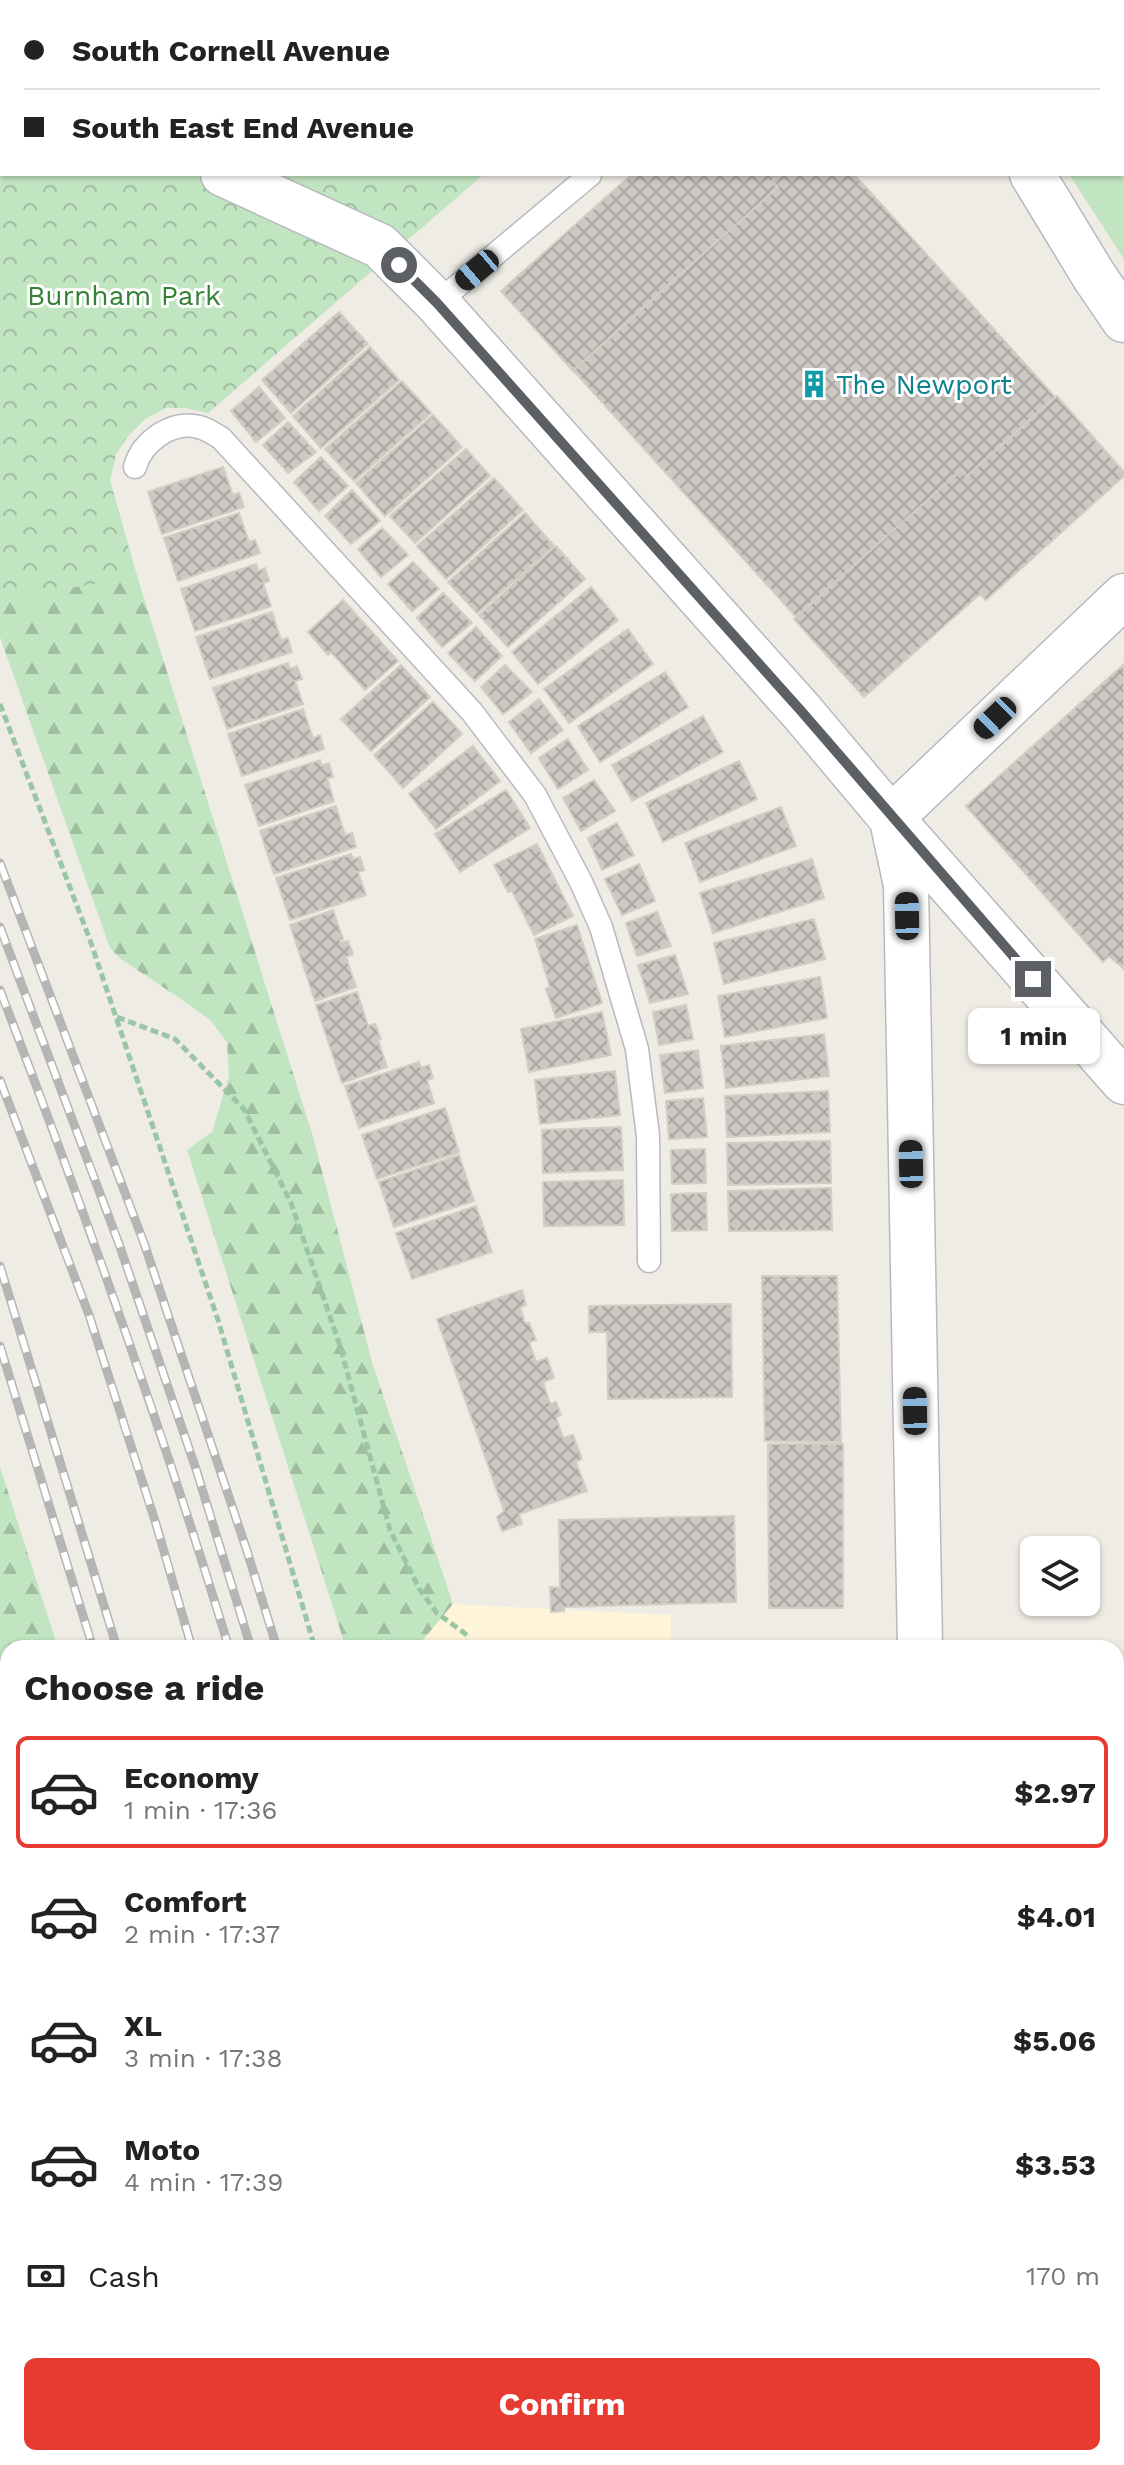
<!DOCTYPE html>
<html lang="en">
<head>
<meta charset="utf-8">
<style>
	:root { --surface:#fff; --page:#f6f6f6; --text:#222; --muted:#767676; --line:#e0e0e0; --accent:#e73b31 }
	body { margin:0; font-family:"Work Sans",sans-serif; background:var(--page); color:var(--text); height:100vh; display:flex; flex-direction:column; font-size:30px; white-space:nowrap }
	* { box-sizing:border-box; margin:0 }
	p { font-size:26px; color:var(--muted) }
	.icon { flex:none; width:44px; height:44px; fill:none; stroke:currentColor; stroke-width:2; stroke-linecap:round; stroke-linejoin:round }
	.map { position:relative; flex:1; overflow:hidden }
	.drawer { position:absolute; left:0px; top:1640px; width:1124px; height:826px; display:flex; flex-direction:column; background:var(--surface); border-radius:24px 24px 0 0; box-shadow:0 2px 6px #0004 }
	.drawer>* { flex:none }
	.banner { position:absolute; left:0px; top:0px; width:1124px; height:176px; box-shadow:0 2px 6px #0004; display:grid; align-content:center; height:176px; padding:0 24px; background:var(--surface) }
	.tools { position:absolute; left:1020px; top:1536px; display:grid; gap:16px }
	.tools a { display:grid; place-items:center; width:80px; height:80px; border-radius:12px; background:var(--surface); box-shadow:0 2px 6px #0004; font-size:40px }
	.end { position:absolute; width:36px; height:36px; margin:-18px; border:10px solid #5c6064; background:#fff; box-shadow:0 0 0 4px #fff }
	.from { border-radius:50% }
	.bubble { position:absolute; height:56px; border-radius:12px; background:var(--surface); box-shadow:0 2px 6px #0004; font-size:26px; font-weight:700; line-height:56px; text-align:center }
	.car { position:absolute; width:24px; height:48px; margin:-24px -12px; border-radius:10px; box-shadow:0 0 6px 2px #0007; background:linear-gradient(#222 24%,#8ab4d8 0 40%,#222 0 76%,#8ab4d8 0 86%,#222 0) }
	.banner b { display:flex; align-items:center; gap:28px; height:76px; font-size:30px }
	.banner b+b { border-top:2px solid var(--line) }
	.banner i { width:20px; height:20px; background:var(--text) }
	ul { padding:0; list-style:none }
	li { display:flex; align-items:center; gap:24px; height:112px; margin:0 16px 12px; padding:0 8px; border:4px solid transparent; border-radius:12px }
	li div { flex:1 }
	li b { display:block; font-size:30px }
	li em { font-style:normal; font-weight:700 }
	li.active { border-color:var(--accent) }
	li>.icon { width:72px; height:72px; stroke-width:1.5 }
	h2 { padding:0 24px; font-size:36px; line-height:96px }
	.pay { display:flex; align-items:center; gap:20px; height:88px; padding:0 24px; font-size:30px }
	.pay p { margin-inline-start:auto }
	.cta { display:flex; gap:16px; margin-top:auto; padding:16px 24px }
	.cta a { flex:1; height:92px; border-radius:12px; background:var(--accent); color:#fff; font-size:32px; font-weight:700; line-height:92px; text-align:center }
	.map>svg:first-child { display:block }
</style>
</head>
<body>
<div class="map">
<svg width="1124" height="2465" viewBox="0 0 1124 2465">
	<defs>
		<pattern id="forest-firs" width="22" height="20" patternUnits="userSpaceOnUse" patternTransform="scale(2)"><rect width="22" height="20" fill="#c1e5c0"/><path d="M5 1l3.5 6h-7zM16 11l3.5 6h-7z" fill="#a0bda0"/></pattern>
		<pattern id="park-crowns" width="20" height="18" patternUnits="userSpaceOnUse" patternTransform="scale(2)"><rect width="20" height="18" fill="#c1e5c0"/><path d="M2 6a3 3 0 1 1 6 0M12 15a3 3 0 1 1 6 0" fill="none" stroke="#a0bda0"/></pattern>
		<pattern id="building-cross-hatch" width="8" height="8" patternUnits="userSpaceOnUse" patternTransform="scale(2)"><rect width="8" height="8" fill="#ccc8c3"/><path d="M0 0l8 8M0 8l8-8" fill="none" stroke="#a9a6a2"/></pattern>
	</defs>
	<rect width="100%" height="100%" fill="#eeece4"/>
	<path fill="#fdf4d9" d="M453,1604L671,1615V1648H416Z
		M606,2458H900V2465H607Z"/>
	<path fill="#c1e5c0" d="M1122,147L1124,150V259L1069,174H1122Z
		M0,1902L8,1928V2018L0,1992Z
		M0,2217L8,2243V2458H75L76,2462L0,2463Z"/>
	<path fill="url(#forest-firs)" d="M0,86L2,88V174L208,413L187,408H166L144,419L128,436L116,454L110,481L137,576L313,1137L372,1362L453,1604L416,1648H346L187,1150L212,1132L229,1076L227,1042L210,1020L191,1006L121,959L110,948L0,637Z
		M0,1467L58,1648H8V1689L0,1691Z
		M208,2458H286L288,2465H210Z
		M547,2458H606L607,2465H549Z"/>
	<path fill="url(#park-crowns)" d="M0,0H688L685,2H2V174H484L208,413L187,408H166L145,419L128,436L116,454L110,481L137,576L0,601Z"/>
	<path fill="url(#building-cross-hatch)" stroke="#d3cdc2" stroke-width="2" d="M632,174H780L772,181L778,187L573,371L501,291Z
		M780,174H854L1055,397L967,476L961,470L796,617L573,370L778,187L772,181Z
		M339,312L368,344L291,413L262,380Z
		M370,347L399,380L321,448L293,416Z
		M402,381L431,413L354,481L325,449Z
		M259,387L285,418L256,442L231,411Z
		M1057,396L1124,472V476L986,600L980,594L864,697L794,619L961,470L967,476Z
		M433,415L462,447L385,516L356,483Z
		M288,422L316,452L288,473L263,445Z
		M466,449L490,476L415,543L390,516Z
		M321,457L348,486L319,511L294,482Z
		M223,467L233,495L239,493L244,507L162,534L148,492Z
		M494,478L523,510L446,579L417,546Z
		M352,490L380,521L351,544L325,516Z
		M239,513L249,542L255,540L260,553L178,581L164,538Z
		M525,513L554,546L477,613L448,582Z
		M382,528L408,555L381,577L358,549Z
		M556,546L585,579L508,647L479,615Z
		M413,562L439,589L412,611L388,584Z
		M256,564L258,571L265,568L269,581L263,583L271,606L195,631L181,589Z
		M591,587L618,620L538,684L512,652Z
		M443,593L472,623L442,647L417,618Z
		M343,600L398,661L365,690L331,652L328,655L308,632Z
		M272,612L281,640L288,638L292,652L210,679L196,637Z
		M476,627L502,656L475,681L448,653Z
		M628,629L653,664L569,723L544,689Z
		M288,663L290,669L297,666L302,679L295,681L303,704L227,729L213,688Z
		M1124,664V969L1109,956L1103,962L966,806Z
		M401,665L430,697L371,751L341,719Z
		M505,665L532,692L503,714L481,687Z
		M665,672L688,707L600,762L578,726Z
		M539,699L563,730L531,753L509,722Z
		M433,702L462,734L403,788L374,755Z
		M303,709L313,738L320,735L324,749L242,776L228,734Z
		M703,716L723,752L632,801L612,765Z
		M568,739L588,770L558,789L539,758Z
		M473,746L500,781L436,829L409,794Z
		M320,760L321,766L329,763L333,777L327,778L334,801L259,826L245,785Z
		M739,761L757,799L663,842L646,803Z
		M594,780L615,811L581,831L563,798Z
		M506,790L530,828L460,872L435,834Z
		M336,806L345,835L352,833L356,847L274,874L260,831Z
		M781,807L796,846L700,882L685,843Z
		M617,823L634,855L602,870L588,838Z
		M537,844L573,916L534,935L512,891L508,892L494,865Z
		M351,854L353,859L360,857L364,870L358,872L366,895L290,920L276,878Z
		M812,859L824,898L713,933L700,893Z
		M639,864L655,901L622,915L605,879Z
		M333,910L343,939L340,940L341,943L348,941L353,954L346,957L356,987L315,1001L290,925Z
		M657,912L671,946L637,956L626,923Z
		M814,919L825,959L724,984L714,943Z
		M577,925L602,1003L556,1018L546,989L550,987L535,939Z
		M675,955L688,994L650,1003L638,965Z
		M820,977L827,1018L725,1037L718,996Z
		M357,992L368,1026L375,1024L381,1039L378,1040L387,1067L342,1083L316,1005Z
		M686,1005L693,1039L659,1045L653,1012Z
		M602,1012L611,1055L529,1072L521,1029Z
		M824,1034L829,1076L726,1088L721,1046Z
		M698,1050L703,1088L665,1093L660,1055Z
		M419,1062L421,1068L429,1065L433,1078L427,1080L434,1103L359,1128L345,1086Z
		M615,1071L620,1115L540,1124L535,1080Z
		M828,1091L830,1132L727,1137L725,1096Z
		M703,1098L707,1137L669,1139L666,1101Z
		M445,1108L459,1152L377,1179L362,1135Z
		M621,1127L623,1170L543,1173L542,1130Z
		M830,1141L831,1183L728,1185L727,1143Z
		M705,1149L706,1183L672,1184L671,1150Z
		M459,1155L474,1201L394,1227L379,1182Z
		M623,1180L624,1225L544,1226L543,1182Z
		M831,1188L832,1230L729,1231L728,1191Z
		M706,1193L707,1230L672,1231L671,1194Z
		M476,1206L492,1252L412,1279L396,1233Z
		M762,1276H837L841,1442L765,1441Z
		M522,1290L526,1305L520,1307L525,1323H529L536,1340L529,1342L536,1362L547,1358L554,1378L543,1382L550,1404L556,1402L561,1415L556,1417L563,1438L573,1435L582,1459L576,1462L587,1491L519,1514L522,1524L502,1531L497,1517L504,1511L437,1319Z
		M731,1304L732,1397L608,1399L607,1332H589V1306Z
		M768,1444H843V1608H769Z
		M734,1516L736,1602L564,1607V1611L551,1612L550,1587L560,1588L559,1520Z
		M1116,1814H1124V1894H1116Z
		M1116,2165H1124V2244H1116Z
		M1116,2401H1124V2465H992V2458H1116Z
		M696,2458H863V2465H697Z"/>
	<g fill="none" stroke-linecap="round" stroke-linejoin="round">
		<defs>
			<path id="lane" d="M437,303L590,175
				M135,467C142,442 171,420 199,427C207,429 214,434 221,438L472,712L535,795L581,882L601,927L637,1049L648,1136L649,1261"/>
			<path id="street" d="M936,0L937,2
				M0,8L2,10
				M223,174L380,246L437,303L802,712L891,818L1124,1082
				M1032,174L1094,276L1124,320
				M891,818L1124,596
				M892,820L906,885L920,1648
				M1116,1735H1124
				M1116,2317H1124
				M931,2458V2465"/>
			<path id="secondary" d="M0,1835L8,1861
				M0,2055L8,2080
				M120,2458L122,2465
				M186,2458L188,2465"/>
			<path id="highway" d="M1097,0L1098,2
				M1122,38L1124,41"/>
		</defs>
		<use href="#lane" stroke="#b6b9be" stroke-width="25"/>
		<use href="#street" stroke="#b6b9be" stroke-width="47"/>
		<use href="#secondary" stroke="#b7bac0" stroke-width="47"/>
		<use href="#highway" stroke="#efa003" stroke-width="47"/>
		<path stroke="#9ac6a5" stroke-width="5" stroke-dasharray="8 4" stroke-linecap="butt" d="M0,704L90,940L218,1320L315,1648
			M117,1017L175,1039L244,1109L291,1203L340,1346L390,1530L420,1590L437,1613L467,1635
			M521,2458L523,2465"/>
		<use href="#lane" stroke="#fff" stroke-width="22"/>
		<use href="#street" stroke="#fff" stroke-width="44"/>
		<use href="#secondary" stroke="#fff" stroke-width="44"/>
		<use href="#highway" stroke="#fbdd8d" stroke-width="44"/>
		<defs>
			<path id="rail" d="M0,863L144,1243L247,1551L277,1648
				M0,927L119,1244L196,1469L251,1648
				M0,990C83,1207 161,1425 229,1648
				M0,1080L89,1315L156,1524L192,1648
				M0,1266L117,1648
				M0,1346L93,1648
				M304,2458L306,2465
				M348,2458L350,2465
				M380,2458L381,2465
				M426,2458L428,2465
				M456,2458L457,2465
				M494,2458L496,2465"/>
		</defs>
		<use href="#rail" stroke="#b4b5b5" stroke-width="9"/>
		<use href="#rail" stroke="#fff" stroke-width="6" stroke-dasharray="18" stroke-linecap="butt"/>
	</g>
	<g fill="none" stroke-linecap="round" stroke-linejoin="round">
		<path stroke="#5c6064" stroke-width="10" d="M399,265L437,303L802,712L1033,979"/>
	</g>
	<defs>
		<symbol id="building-bare" viewBox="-9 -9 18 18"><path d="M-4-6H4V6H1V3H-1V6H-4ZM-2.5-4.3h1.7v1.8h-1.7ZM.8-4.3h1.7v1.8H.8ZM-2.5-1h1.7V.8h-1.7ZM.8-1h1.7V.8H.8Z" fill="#0f9aa8" stroke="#fff" stroke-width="2.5" paint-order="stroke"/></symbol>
	</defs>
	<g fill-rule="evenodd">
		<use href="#building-bare" x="794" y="364" width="40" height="40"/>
	</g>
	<g text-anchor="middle" stroke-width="6" stroke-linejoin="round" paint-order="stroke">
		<g font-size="28" fill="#358237" stroke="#fff">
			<text x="124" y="305">Burnham Park</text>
		</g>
		<g font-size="28" fill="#0d838f" stroke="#fff" text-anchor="start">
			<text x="836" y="394">The Newport</text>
		</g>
	</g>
</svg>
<div class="tools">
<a><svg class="icon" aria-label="layers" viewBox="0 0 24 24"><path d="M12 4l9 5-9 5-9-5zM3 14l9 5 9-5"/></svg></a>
</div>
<i class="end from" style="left:399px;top:265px"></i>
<i class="end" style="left:1033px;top:979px"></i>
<div class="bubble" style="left:968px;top:1008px;width:132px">1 min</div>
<i class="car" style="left:477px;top:270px;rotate:230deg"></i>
<i class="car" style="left:995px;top:718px;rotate:226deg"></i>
<i class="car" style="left:907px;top:916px;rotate:359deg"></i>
<i class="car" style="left:911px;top:1164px;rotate:359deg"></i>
<i class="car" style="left:915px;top:1411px;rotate:359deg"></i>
<div class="banner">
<b><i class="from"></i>South Cornell Avenue</b>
<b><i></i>South East End Avenue</b>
</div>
<section class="drawer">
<h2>Choose a ride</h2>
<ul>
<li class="active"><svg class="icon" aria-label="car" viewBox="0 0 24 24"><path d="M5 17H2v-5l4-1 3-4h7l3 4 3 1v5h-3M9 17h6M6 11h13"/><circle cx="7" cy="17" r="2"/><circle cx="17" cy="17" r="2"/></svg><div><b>Economy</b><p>1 min · 17:36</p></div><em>$2.97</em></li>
<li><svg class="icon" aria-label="car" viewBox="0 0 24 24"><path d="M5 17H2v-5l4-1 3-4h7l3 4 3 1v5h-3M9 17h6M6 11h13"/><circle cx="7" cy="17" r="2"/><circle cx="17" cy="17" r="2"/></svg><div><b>Comfort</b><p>2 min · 17:37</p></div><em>$4.01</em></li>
<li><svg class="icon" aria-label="car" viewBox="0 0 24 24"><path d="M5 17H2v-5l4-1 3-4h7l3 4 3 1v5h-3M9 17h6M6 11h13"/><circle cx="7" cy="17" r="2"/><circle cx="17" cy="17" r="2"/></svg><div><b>XL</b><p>3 min · 17:38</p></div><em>$5.06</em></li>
<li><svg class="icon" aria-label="car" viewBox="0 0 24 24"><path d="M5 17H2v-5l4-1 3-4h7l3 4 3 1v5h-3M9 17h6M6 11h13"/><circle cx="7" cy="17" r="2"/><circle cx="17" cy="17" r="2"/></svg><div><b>Moto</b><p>4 min · 17:39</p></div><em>$3.53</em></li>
</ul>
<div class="pay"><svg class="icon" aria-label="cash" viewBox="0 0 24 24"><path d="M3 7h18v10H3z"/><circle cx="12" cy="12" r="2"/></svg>Cash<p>170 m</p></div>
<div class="cta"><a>Confirm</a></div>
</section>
</div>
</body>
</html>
